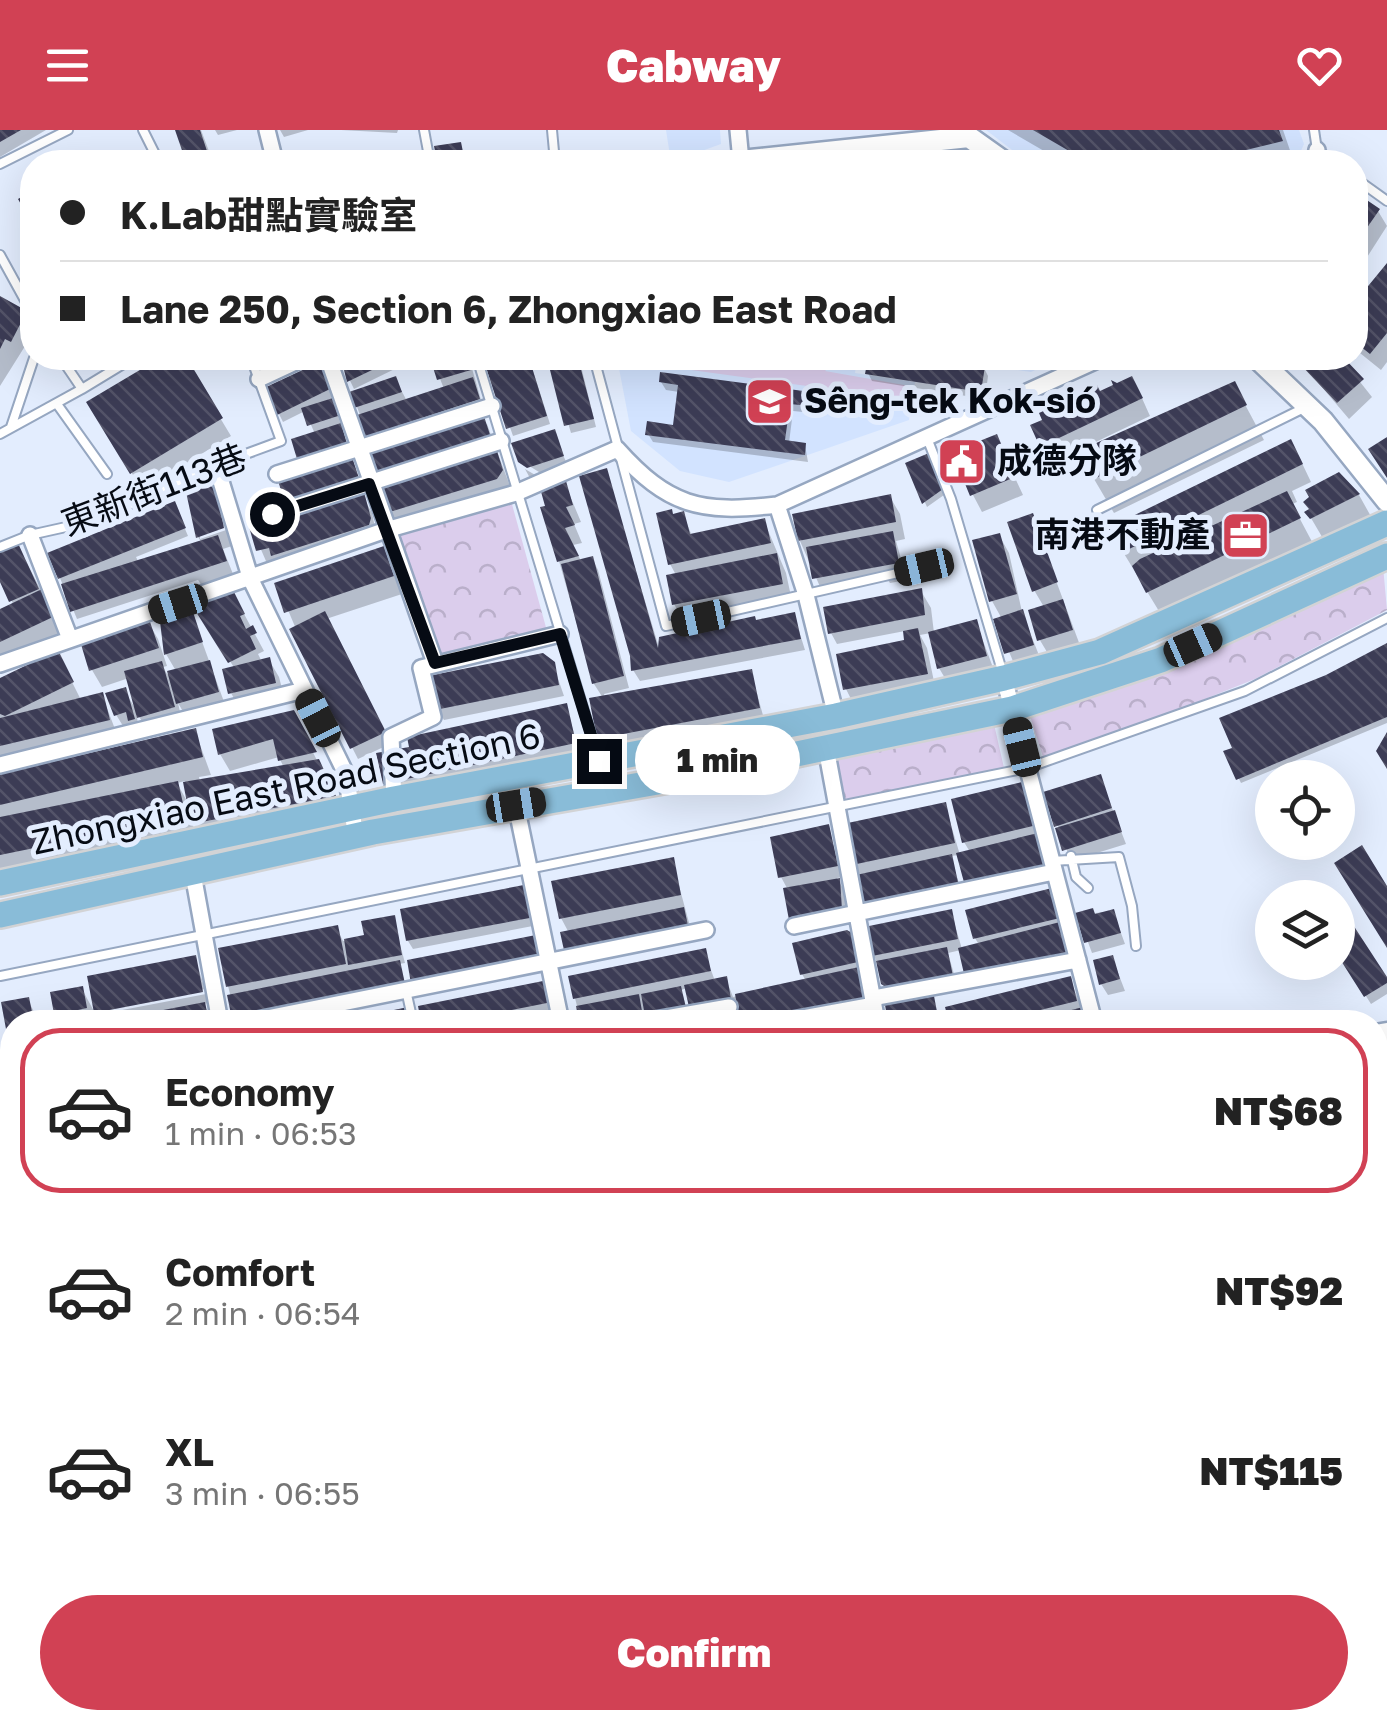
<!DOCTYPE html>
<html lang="en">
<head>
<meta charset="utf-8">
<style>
	:root { --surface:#fff; --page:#f6f6f6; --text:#222; --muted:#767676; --line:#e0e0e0; --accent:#d14154 }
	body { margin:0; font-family:"Golos Text","Noto Sans TC",sans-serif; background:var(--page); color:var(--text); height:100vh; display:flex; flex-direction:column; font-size:38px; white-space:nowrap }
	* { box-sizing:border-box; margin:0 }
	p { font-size:32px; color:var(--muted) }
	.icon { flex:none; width:55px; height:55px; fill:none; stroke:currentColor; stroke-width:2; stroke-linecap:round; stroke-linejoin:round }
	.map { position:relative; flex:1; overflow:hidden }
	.panel { position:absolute; left:0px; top:880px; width:1388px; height:720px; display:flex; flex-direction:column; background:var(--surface); border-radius:40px 40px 0 0; box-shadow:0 10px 40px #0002 }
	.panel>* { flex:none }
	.banner { position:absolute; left:20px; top:20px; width:1348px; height:220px; border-radius:40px; box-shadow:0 10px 40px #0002; display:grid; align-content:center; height:220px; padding:0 40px; background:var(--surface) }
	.controls { position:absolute; left:1255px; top:630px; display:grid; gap:20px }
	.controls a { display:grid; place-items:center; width:100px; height:100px; border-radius:50%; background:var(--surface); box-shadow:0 10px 40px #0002; font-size:50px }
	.end { position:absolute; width:45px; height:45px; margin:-22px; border:12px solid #060b14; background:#fff; box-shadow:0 0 0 5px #fff }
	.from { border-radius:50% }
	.bubble { position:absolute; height:70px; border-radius:35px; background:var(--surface); box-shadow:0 10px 40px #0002; font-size:32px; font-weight:800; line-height:70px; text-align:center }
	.car { position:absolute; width:30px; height:60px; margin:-30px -15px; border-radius:12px; box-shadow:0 0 8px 2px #0007; background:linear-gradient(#222 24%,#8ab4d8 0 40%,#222 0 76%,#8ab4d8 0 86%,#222 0) }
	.banner b { display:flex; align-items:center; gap:35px; height:95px; font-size:38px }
	.banner b+b { border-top:2px solid var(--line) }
	.banner i { width:25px; height:25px; background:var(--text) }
	ul { padding:18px 0 0; list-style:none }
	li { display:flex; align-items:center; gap:30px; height:165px; margin:0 20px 15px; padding:0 20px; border:5px solid transparent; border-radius:40px }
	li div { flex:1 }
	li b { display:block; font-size:38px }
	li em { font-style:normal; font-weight:800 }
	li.on { border-color:var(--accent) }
	li>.icon { width:90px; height:90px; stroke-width:1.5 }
	.primary-button { display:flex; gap:20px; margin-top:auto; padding:20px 40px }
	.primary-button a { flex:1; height:115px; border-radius:60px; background:var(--accent); color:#fff; font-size:40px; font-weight:800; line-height:115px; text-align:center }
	header { display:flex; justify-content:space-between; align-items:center; height:130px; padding:0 40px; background:var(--accent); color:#fff; font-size:45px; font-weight:800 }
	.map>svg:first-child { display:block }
</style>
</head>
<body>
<header><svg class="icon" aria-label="menu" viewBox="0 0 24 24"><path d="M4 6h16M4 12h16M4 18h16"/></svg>Cabway<svg class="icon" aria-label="heart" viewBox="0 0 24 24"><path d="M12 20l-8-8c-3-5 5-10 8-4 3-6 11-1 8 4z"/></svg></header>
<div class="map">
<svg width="1387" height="1600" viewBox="0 0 1387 1600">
	<defs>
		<pattern id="grass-tufts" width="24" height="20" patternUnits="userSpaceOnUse" patternTransform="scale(2.5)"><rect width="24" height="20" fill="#dbcdec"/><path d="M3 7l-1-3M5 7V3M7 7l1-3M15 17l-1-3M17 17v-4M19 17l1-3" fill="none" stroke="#baafca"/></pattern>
		<pattern id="forest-crowns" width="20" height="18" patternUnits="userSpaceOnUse" patternTransform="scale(2.5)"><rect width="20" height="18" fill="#dbcdec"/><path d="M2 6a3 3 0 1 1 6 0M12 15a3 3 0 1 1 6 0" fill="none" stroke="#baafca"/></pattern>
		<pattern id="building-back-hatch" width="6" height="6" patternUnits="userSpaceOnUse" patternTransform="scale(2.5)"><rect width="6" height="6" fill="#3c3c55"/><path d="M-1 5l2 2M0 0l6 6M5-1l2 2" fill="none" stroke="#545469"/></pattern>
	</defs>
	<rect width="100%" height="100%" fill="#e3edfe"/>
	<path fill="#d2e3ff" d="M666,0H720L721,14L671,32Z
		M986,0H1299L1304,14L1296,32H1028Z
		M617,228H857L855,243L915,252L909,290L729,352L680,341L631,301Z
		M933,228H1061L1031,242Z
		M805,1588H1120L1122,1589L1113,1596L1115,1600H804Z"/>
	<path fill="url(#grass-tufts)" d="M727,228H808L787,237Z
		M1375,1282H1387V1320L1378,1321Z"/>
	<path fill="url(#forest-crowns)" d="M510,367L547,501L439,526L397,404Z
		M1383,436L1387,480L1255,549L1045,633L1030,586Z
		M994,594L1004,638L844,675L835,629Z
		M1387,945V1130L1375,1099V947Z
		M12,1107V1453L0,1454V1108Z"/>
	<path fill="#dbcdec" d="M634,228H727L786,237L808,228H840L825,241L910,256L908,270L633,232Z"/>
	<path fill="#0003" fill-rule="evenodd" d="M0,0H46L0,27Z
		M177,0H201L213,32H189Z
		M215,0H237L218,5Z
		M280,0H308L284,7Z
		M341,0H398L397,3Z
		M1008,0H1283L1294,32H1063Z
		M1355,65L1378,81L1387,96L1355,146Z
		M1387,137V232L1381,240L1355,219V176Z
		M0,169L25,183L32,195V205L0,256Z
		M164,228H184L231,306L142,360L90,273Z
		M260,228H278L264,235Z
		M344,228H417L354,259L342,234Z
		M432,228H469L483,277L371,314L357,277L395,249L407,271L444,259Z
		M486,228H529L550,294L513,306Z
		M549,228H579L596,297L571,303Z
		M870,228H913L984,238L988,246L985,269L872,251L868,243Z
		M1289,228H1341L1372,267L1349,289L1304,236L1301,239Z
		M325,247L350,322L304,336L300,328L315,304L305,281L283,292L267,260Z
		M661,252L810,264L813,283L793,281L789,313L805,315L808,332L653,312L648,304L675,298L679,262L666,260Z
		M1234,254L1264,310L1114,383L1094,349Z
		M1099,264L1141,266L1150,286L1052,333L1042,316L1050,288Z
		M487,294L511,359L399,396L388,378Z
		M553,302L571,343L531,350L525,339L537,346L539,342L521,331Z
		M996,307L1023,365L982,382L973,365Z
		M1300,329L1311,352L1292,361L1297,372L1292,374L1318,423L1168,496L1123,422Z
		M930,331L944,365L927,377L908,334Z
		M606,341L660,521L794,485L805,520L640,551L633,540Z
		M1339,345L1359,365L1378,399L1328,417L1308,383Z
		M565,354L581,392L574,394L582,413L573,415L581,431L592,428L598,440L629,558L604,564L605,568L751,542L764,589L606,619L599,608L603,568L594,554L559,431Z
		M214,362L228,394L200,404V409L229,399L232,416L223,419L235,449L204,459L198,450L77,489L50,424L178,382L188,406L136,427L138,431L202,413L198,407L189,364Z
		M362,365L372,383L378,412L283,442L269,438L252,399Z
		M890,367L900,384L905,409L896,411L907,450L890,453L886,447L821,459L800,411Z
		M683,384L692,406L764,391L786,443L792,471L684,492L674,474L676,445L670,434Z
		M1032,386L1081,518L1050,527L1038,507L1044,477L1034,460Z
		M999,405L1009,423L1022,482L1042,533L1017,541L996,490L1002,489L992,471Z
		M383,419L402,464L326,489L390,614L358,629L292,500L296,499L277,454Z
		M0,421L26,431L63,504L0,534V482L14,476L0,446Z
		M921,461L931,478L934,503L976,492L995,543L949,555L939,538L931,503L920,505L927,518L936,561L852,571L846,559L909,522L905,501L837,514L831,503Z
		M189,476L227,580L188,590L178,573L183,595L149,604L136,581L139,600L133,593L123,596L115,583L124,560L135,578L129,548L102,557L92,540L148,492L158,509L167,536L163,537L167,544L176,541L166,524Z
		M196,478L243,482L264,521L258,524L262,532L269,530L279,547L285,570L241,581L231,563L235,539Z
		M1387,516V593L1241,653L1226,623L1327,548Z
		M553,534L564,566L444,590L437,579Z
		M66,540L81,570L102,565L118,607L0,636V551Z
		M566,576L580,624L392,664L385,653Z
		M293,582L343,683L203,710L193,692L194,705L0,744V646L195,601L211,645L199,647L200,652L284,638L279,627L230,641L220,624ZM185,651L189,673H188L177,653Z
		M1100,647L1126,714L1071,731L1046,664Z
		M1031,665L1038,707L970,722L964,712Z
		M945,675L960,725L950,726L964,768L889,784L870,783L854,734Z
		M828,697L843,747L837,748L845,762L847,792L788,760L781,747Z
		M672,730L694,811L573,836L567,825L569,803L561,788Z
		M527,757L538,795L413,819L408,811L403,781Z
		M1051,761L1072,833L974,858L961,820L948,823L958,858L890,866L874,825L871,798L951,782L962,819L979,815L975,808Z
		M1113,781L1125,814L1092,823L1078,785Z
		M1343,785L1387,852V864L1371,874L1338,822V788Z
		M393,788L405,833L399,834L409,865L273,892H237L228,856L336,797L343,811L366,807Z
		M850,805L857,817L869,876L804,892H743L741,879L697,888L687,858L681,860L690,889L581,892L575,868L704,821L715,851L726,849L733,867L806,851L802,844Z
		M1112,827L1125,861L1108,865L1101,854Z
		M195,828L205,859L96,880Z
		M1070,849L1087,892H951L948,879Z
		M546,853L559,892H424L421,878Z
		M82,859L96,885L206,864L208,873L204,874L212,892H49L48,887L57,886Z
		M28,870L39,892H12V922L3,874Z
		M1375,961L1385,1016L1375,1018Z
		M1375,1254L1387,1275V1367L1375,1369Z
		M4,1331L7,1343H12V1357L0,1358V1332Z
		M12,1508V1588H37L41,1600H0V1510Z
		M152,1588H307L309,1600H154Z
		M374,1588H443L444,1598L381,1600Z"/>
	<path fill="url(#building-back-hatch)" d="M0,0H21L0,12Z
		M175,0H200L208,24L186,32Z
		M1033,0H1279L1283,11L1196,32H1088Z
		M461,12L465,32H437L434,16Z
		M1281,26L1283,32H1256V31Z
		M32,61V94L18,69Z
		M1355,62L1380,79L1355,115Z
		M1387,133V203L1370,224L1355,212V172Z
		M0,166L27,181L11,212L5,209L0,219Z
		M160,228H187L223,288L130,344L86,272Z
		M341,228H397L347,252Z
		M430,228H467L471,240L437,250Z
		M483,228H529L547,286L506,299Z
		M547,228H578L594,289L564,296Z
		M868,228H930L985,236L981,262L865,244Z
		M1305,228H1344L1364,249L1337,273L1299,233Z
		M311,236H322L330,259L277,285L264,258Z
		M660,242L811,262L810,276L790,274L785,310L806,313L805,325L645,305L647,291L673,295L678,255L659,252Z
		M396,246L402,262L354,278L349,262Z
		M1132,246L1143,268L1040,317L1030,295L1042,290L1039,283L1048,279L1050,285L1063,279L1060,272L1066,270L1068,275L1092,265L1089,259L1097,255L1100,261L1113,255L1111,250L1117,253Z
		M473,247L480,269L364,307L357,285Z
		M1235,251L1247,275L1092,350L1079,325L1094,314Z
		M333,268L338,286L307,296L301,278Z
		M483,283L491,308L377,345L368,321Z
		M341,293L347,314L297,329L291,309Z
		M555,299L564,326L527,338L518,332L511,313Z
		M997,304L1015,347L970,366L952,322Z
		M1387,307V348L1368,319Z
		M1291,309L1303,334L1121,423L1108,398Z
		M496,318L503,340L497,349L393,381L386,379L378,355Z
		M929,323L943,359L922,374L905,333Z
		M352,327L359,348L285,372L278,351Z
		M607,338L658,518L659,507L755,486L756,490L795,482L801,509L631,541L630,526L579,346Z
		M1339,342L1360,364L1310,389L1304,382L1309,379L1303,372L1309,367L1305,360Z
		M566,351L573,375L566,377L575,395L565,398L579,426L557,432L540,377L545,376L540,358Z
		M207,353L216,360L224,398L196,408L186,362Z
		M1287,361L1301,388L1146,463L1132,436L1140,429Z
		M364,362L371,388L369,395L271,426L269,418L256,421L249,397Z
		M891,364L896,392L798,411L792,384Z
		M175,371L186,398L58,449L47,423Z
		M672,379L673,384L684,381L690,404L765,388L771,413L668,435L656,383Z
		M1033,383L1058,452L1032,462L1007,392Z
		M893,401L899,433L812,449L806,417Z
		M1000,403L1017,464L989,472L972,410Z
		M218,405L227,431L70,482L61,454Z
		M17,411L39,459L9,472L0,452V418Z
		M384,416L394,446L284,483L274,453Z
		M777,423L783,454L672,475L666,445Z
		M593,426L624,546L592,554L561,434Z
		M922,458L925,485L828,504L823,477Z
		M42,459L55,486L0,512V479Z
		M227,460L234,462L245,484L240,486L246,499L253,495L257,503L250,506L256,519L228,533L193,477Z
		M1063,469L1073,500L1037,511L1028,480Z
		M190,473L203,512L164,525L159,483Z
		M1023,479L1034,515L1004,524L993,489Z
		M325,481L386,602L350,619L289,499Z
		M149,489L159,518L89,541L80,511Z
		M977,489L987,526L937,539L928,502Z
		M918,498L928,544L843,560L836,524L904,510L903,501Z
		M1387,513V587L1236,650L1223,621L1232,618L1219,588L1326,545Z
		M58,520L74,552L5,586L0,584V548Z
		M543,523L555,532L559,555L435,580L428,546Z
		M270,527L276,553L228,564L222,539Z
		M210,530L219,562L176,574L167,541Z
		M162,531L175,577L137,588L124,541Z
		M752,539L760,578L597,609L589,568Z
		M126,557L135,589L128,591L126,582L114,586L105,563Z
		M103,562L110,590L0,616V588Z
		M567,573L576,613L383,654L376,623L409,617L407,607Z
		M294,580L317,622L278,631L273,609L218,625L212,599Z
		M196,598L203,627L0,675V644Z
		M1387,602V639L1376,621Z
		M319,629L336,666L191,694L183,652Z
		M1101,644L1112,678L1054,697L1043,662Z
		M178,651L186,687L0,725V687Z
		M1026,651L1037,695L962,713L951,669Z
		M946,672L955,713L852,735L843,694Z
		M1115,680L1122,702L1062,721L1055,698Z
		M829,694L838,736L778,748L770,707Z
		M1038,703L1046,736L965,756L956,723Z
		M1362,715L1387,756V818L1334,733Z
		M952,724L959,757L870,776L861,772L856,745Z
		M674,727L681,765L559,789L551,751Z
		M840,748L842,780L789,790L783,758Z
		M529,754L535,787L406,811L400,779Z
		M1052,758L1060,788L973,809L965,780Z
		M684,777L689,800L565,825L560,802Z
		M1093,778L1095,784L1114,779L1121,803L1084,813L1075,783Z
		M952,779L958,809L872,826L869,796Z
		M1344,781L1387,847V853L1364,867L1338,826V786Z
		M395,785L402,825L348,835L344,809L364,805L361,791Z
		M1060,792L1067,822L965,848L958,818Z
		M338,795L346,834L226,857L218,818Z
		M847,800L852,803L858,832L800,845L792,813Z
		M541,804L545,826L411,854L407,830Z
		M947,817L953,846L889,859L881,854L876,831Z
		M706,818L711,841L573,869L568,846Z
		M196,825L203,862L94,883L87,846Z
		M1113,825L1120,849L1099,855L1093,830Z
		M400,830L405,854L232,889L227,865Z
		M859,837L864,864L861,870L740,892L735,864Z
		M727,846L731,869L689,877L684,855Z
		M1071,846L1077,871L992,892H949L945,877Z
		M548,850L552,872L450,892H421L418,876Z
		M83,856L87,878L78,880L80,892H46L45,885L54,884L50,862Z
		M681,856L686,878L645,886L641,864Z
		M639,864L643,887L579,892L576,876Z
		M934,866L939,892H888L885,875Z
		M29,867L34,892H12L11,926L1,872Z
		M205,872L209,892H106V891Z
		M408,877L411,892H342V891Z
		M1083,877L1086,892H1029V891Z
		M554,879L557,892H496L495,891Z
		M1375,978L1382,1008L1375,1010Z
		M0,1329H5L6,1341L12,1340V1353L0,1354Z
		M1375,1450L1387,1482V1543L1381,1545L1375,1529Z
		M12,1506V1540L0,1542V1508Z
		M12,1571V1588H36L39,1600H0V1573Z
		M1387,1584V1600H1344V1599Z
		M150,1588H305L307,1600H152Z"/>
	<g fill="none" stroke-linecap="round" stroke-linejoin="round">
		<defs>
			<path id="service" d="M143,0L159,32
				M424,0L430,32
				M552,0L555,32
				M1314,0L1317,20L1334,32
				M0,34L68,0
				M1355,48L1387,71
				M0,125L32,183
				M477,228L598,627
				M594,228L666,496L924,437
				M82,259L133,228
				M57,274L107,344
				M11,297L34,228
				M0,304L82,259L61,228
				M927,308L951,369L1003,544
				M1097,380L1304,278
				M0,417L30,405L93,391L216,335L281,311L251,228
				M1071,726L1076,747L1088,758
				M1052,731L1119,727L1132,776L1136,816
				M0,846L1027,638L1245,561L1387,488
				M406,860L413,892
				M1375,1153L1387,1185
				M82,1588L84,1600
				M130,1588L132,1600
				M675,1588L683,1600
				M1246,1588L1321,1598L1383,1587"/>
			<path id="minor" d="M267,0L275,32
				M735,32L741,31L738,0
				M1315,32L1317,20
				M328,228L435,533
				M259,249L304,228
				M216,335L251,450L346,644L356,707
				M277,344L492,276
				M777,375L806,465L836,586
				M272,384L501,311
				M30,405L70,509
				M0,534L386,400L516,363L617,319C668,376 700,384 777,375L1102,228
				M1004,548L1094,892
				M826,618L877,892
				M0,635L304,560
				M394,669L391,607L433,587L421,538L560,504
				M516,675L561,892
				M193,744L220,892
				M794,796L1054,742
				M873,868L1078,830
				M247,892L706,800
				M643,892L729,877
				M781,892L874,875
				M1375,1384L1387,1383
				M0,1479L12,1478
				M457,1588L459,1600"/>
			<path id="tertiary" d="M741,31L969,7L1004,32
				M1257,228L1323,291L1387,371
				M1375,905L1387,903
				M1375,924L1387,923
				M0,1068L12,1067"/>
			<path id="primary" d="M0,753L394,669L836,586L1004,548L1100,522L1387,393
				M0,785L373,702L686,647L1012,579L1161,530L1387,426"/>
		</defs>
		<use href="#service" stroke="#96a7c1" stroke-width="12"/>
		<use href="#minor" stroke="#96a7c1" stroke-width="20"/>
		<use href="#tertiary" stroke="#96a7c1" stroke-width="25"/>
		<use href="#primary" stroke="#d2d3d5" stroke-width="30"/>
		<use href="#service" stroke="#fff" stroke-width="8"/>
		<use href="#minor" stroke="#fff" stroke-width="15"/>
		<use href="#tertiary" stroke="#fff" stroke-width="20"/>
		<use href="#primary" stroke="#89bcd8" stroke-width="25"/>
	</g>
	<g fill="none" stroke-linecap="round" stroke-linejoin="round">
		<path stroke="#060b14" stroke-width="12" d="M272,384L369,354L435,533L560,504L599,631"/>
	</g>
	<defs>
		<symbol id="school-square" viewBox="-11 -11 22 22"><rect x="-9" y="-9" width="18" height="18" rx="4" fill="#d14154" stroke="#e3edfe"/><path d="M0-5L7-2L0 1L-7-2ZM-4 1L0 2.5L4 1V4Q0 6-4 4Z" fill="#fff"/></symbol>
		<symbol id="civic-square" viewBox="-11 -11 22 22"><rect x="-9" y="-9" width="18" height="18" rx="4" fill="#d14154" stroke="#e3edfe"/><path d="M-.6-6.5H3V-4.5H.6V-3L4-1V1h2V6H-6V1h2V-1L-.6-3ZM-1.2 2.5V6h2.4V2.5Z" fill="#fff"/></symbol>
		<symbol id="office-square" viewBox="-11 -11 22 22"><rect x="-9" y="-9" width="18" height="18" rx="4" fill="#d14154" stroke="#e3edfe"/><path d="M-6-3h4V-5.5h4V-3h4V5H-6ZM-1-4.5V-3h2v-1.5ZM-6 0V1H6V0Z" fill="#fff"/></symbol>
	</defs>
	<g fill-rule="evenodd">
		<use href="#school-square" x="742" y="244" width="55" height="55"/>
		<use href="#civic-square" x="934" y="304" width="55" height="55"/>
		<use href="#office-square" x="1218" y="378" width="55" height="55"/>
	</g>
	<g text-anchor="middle" stroke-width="10" stroke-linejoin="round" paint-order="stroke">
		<g font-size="35" font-weight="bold" fill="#060b14" stroke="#e3edfe" text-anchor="start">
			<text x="804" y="283">Sêng-tek Kok-sió</text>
			<text x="997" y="343">成德分隊</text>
			<text x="1210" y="417" text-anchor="end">南港不動產</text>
		</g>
		<g font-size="35" fill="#060b14" stroke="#e3edfe">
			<text transform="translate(154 360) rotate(-21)" y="12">東新街113巷</text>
			<text transform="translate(286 659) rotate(-12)" y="12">Zhongxiao East Road Section 6</text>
		</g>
	</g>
</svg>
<div class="controls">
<a><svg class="icon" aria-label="locate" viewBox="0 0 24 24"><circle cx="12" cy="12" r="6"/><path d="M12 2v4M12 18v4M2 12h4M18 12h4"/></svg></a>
<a><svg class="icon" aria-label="layers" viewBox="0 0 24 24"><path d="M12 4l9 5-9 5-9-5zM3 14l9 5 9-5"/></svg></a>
</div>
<i class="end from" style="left:272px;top:384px"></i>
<i class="end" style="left:599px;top:631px"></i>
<div class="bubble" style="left:635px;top:595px;width:165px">1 min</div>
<i class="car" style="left:924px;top:437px;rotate:257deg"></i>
<i class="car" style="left:178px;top:474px;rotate:252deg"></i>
<i class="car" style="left:701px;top:488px;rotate:258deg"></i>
<i class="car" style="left:1193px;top:515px;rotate:66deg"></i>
<i class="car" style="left:318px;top:588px;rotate:333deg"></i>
<i class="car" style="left:1022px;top:617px;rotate:346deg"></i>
<i class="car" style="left:516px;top:675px;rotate:81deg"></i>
<div class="banner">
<b><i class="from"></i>K.Lab甜點實驗室</b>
<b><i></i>Lane 250, Section 6, Zhongxiao East Road</b>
</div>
<section class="panel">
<ul>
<li class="on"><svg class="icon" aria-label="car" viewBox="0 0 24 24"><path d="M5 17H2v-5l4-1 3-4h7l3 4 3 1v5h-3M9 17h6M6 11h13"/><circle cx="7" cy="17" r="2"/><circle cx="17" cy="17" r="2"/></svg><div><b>Economy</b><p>1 min · 06:53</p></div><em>NT$68</em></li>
<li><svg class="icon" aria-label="car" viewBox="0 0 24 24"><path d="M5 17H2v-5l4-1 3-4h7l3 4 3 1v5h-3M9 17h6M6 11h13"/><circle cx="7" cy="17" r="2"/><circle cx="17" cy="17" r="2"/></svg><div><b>Comfort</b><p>2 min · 06:54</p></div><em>NT$92</em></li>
<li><svg class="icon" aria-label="car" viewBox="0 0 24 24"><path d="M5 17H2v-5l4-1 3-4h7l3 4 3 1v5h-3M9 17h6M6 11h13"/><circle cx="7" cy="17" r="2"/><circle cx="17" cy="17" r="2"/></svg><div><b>XL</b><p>3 min · 06:55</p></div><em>NT$115</em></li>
</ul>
<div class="primary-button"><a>Confirm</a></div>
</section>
</div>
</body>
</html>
